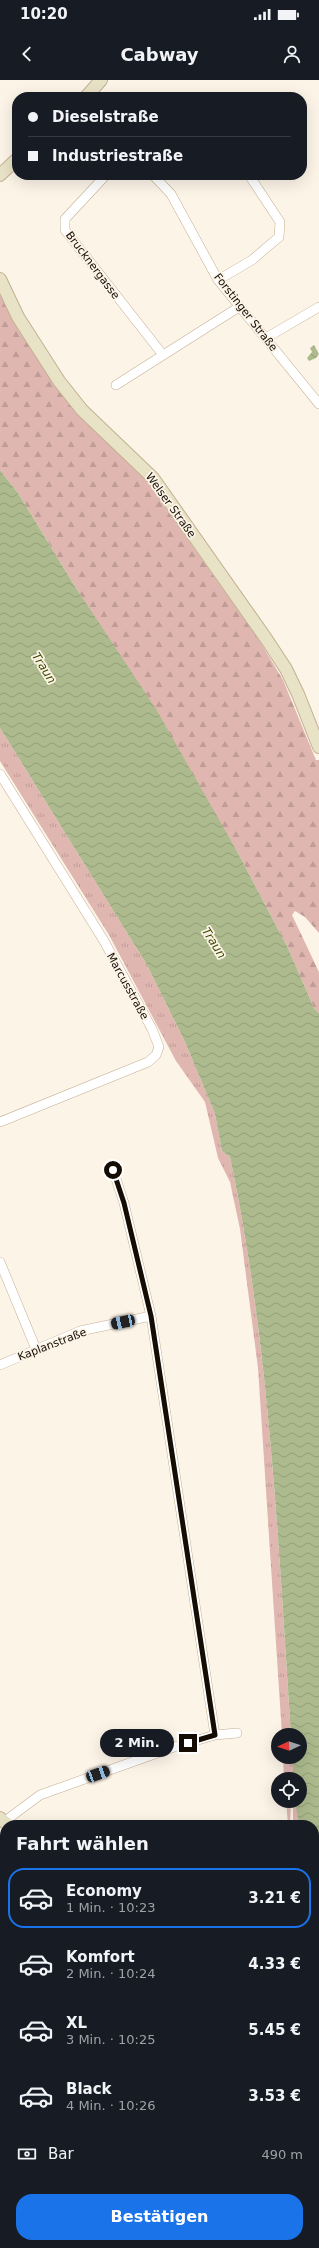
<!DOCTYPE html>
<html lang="de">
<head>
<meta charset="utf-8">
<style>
	:root { --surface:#171b24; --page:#242831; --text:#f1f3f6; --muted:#9ea1a6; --line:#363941; --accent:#1a73e8 }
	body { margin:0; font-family:"DejaVu Sans",sans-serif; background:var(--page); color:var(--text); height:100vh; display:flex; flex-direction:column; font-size:15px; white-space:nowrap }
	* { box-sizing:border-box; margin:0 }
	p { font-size:13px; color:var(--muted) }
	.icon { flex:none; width:22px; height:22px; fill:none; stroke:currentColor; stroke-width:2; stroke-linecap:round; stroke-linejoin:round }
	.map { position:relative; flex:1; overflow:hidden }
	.sheet { position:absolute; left:0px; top:1740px; width:319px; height:428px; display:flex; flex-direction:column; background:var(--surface); border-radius:16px 16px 0 0; box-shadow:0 4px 16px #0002 }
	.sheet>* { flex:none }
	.hud { position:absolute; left:12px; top:12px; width:295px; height:88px; border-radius:16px; box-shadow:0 4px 16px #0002; display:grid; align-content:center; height:88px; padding:0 16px; background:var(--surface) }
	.needle { width:26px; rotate:266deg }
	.controls { position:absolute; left:271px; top:1648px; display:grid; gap:8px }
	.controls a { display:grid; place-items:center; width:36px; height:36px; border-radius:50%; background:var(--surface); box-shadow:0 4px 16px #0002; font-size:20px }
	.end { position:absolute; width:18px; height:18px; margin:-9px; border:5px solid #150d04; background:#fff; box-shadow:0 0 0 2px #fff }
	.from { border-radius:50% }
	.bubble { position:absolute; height:28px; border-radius:14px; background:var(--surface); box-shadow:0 4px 16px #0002; font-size:13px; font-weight:600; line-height:28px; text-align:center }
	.car { position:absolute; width:12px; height:24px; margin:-12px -6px; border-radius:5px; box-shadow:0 0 3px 1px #0007; background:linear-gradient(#222 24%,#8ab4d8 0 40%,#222 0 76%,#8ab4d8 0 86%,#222 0) }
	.hud b { display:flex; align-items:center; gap:14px; height:38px; font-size:15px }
	.hud b+b { border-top:1px solid var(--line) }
	.hud i { width:10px; height:10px; background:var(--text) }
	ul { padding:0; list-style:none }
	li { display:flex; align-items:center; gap:12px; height:60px; margin:0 8px 6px; padding:0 8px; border:2px solid transparent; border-radius:16px }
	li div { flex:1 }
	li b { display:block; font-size:15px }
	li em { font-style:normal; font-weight:600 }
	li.on { border-color:var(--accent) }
	li>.icon { width:36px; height:36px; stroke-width:1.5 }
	h2 { padding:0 16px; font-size:18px; line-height:48px }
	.pay { display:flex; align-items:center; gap:10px; height:44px; padding:0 16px; font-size:15px }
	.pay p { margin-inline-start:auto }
	.cta { display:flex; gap:8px; margin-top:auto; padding:8px 16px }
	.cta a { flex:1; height:46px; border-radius:16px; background:var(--accent); color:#fff; font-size:16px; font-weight:600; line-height:46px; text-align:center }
	.status { display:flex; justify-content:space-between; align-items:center; height:28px; padding:0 20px; background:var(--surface); direction:ltr }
	.status svg { height:11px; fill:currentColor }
	header { display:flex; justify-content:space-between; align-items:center; height:52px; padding:0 16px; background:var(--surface); font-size:18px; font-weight:600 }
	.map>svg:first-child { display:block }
</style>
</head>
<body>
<div class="status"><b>10:20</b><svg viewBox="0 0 49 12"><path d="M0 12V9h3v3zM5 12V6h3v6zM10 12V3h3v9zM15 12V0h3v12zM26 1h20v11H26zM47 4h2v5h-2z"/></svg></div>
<header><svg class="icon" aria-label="back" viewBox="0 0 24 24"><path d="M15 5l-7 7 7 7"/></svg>Cabway<svg class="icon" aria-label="person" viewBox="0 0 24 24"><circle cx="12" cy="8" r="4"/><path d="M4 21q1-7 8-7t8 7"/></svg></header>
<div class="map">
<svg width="319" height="2168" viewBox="0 0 319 2168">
	<defs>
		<pattern id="grass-tufts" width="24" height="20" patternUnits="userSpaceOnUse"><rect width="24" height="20" fill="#e0b7b0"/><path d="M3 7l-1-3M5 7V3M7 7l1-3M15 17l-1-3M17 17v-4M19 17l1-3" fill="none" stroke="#bf9c96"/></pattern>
		<pattern id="forest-firs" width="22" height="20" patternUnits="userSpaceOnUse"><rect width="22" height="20" fill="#e0b7b0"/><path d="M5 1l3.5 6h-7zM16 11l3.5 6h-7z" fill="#bf9c96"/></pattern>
		<pattern id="water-waves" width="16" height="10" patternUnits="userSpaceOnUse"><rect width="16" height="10" fill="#adba8d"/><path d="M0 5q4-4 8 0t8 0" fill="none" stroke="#949f78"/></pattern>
	</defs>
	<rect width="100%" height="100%" fill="#fdf4e8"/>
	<path fill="url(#grass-tufts)" d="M0,648L147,885L185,962L215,1034L222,1071L230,1077C270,1267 278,1462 291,1655H282L258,1288L240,1149L230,1102L218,1078L205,1022L176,981L109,855L0,681Z
		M283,1677H293V1699H284Z
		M286,1721H291L290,1745H288Z
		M296,1722L299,1745H293V1725Z
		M314,1982L319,2045V2140L314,2071Z"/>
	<path fill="url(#forest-firs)" d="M0,214L17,248L66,320L110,360L143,396L259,560L283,600L316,680H319V853L305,837L295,831L292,835L319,892V933L314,928L288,868L238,773L18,413L0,390Z
		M5,1844V1904L0,1903V1846Z"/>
	<path fill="url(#water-waves)" d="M314,265L319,274L316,278L309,281L307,278L312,272L310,268Z
		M0,390L18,413L76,508L156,629L238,773L288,868L314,928L319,933V2045L314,1982V1745H299L295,1721H300V1699H293V1677H300V1655H291C278,1462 270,1267 230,1077L222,1071L215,1034L185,962L147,885L0,648Z"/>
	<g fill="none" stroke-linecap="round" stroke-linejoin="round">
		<path stroke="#adba8d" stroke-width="2.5" d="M0,1977L5,1976
			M221,2168L222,2163"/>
		<defs>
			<path id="street" d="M106,95L65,139V150L163,275
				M153,95L171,114L218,200L319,324
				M218,200L252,180L279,157L280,142L249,95
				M266,258L319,227
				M116,305L239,227
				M0,694L104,861L152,949L159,967L156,975L148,982L0,1042
				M113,1090L124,1123L151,1236L215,1655
				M0,1182L36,1269
				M0,1285L80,1251L151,1236
				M5,1741L40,1715L174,1667L215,1655L237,1653
				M0,1907L5,1908
				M159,2163L160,2168
				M311,2163L312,2168
				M23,2168L25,2163"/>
			<path id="secondary" d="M86,17L101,0
				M0,95L17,79
				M0,199L18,237L59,301L82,330L153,398L267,560L286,589L298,614L319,667
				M0,1738L8,1745
				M0,1774L5,1769
				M0,1792L5,1805"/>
			<path id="primary" d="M314,1811H319
				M314,1823H319
				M0,1825L5,1823
				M0,1838L5,1836
				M0,1878L5,1877"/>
		</defs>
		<use href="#street" stroke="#c4af92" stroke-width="10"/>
		<use href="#secondary" stroke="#c4af92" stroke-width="14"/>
		<use href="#primary" stroke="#d5d3d2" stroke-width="16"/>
		<use href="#street" stroke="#fff" stroke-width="9"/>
		<use href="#secondary" stroke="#e8e2c6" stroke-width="12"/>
		<use href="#primary" stroke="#d1c58e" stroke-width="14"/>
	</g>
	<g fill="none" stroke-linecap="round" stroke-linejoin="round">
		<path stroke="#150d04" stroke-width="5" d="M113,1090L124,1123L151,1236L215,1655L188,1663"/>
	</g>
	<g text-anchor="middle" stroke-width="3.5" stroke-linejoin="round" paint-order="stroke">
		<g font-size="11" fill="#150d04" stroke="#fdf4e8">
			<text transform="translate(93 185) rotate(53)" y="4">Brucknergasse</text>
			<text transform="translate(246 232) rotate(52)" y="4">Forstinger Straße</text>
			<text transform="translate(171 425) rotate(54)" y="4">Welser Straße</text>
			<text transform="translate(128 906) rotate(61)" y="4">Marcusstraße</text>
			<text transform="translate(52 1264) rotate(-21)" y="4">Kaplanstraße</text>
		</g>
		<g font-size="12" font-style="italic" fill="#404e03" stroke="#fdf4e8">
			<text transform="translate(44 588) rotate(58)" y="4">Traun</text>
			<text transform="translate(214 863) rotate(58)" y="4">Traun</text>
		</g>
	</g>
</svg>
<div class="controls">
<a><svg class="needle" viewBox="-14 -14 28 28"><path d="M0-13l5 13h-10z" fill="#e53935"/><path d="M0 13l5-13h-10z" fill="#9ea1a6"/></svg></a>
<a><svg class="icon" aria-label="locate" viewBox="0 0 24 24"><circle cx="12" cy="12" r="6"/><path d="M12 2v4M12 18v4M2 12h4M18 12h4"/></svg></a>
</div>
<i class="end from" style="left:113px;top:1090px"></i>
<i class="end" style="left:188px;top:1663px"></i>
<div class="bubble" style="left:100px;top:1649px;width:74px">2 Min.</div>
<i class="car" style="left:123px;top:1242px;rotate:258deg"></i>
<i class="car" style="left:98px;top:1694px;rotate:70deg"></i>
<div class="hud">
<b><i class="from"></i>Dieselstraße</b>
<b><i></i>Industriestraße</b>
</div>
<section class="sheet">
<h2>Fahrt wählen</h2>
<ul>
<li class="on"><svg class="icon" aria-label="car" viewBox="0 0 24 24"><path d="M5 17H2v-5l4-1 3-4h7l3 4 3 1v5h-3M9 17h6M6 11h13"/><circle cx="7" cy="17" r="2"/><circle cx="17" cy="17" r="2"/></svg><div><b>Economy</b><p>1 Min. · 10:23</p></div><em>3.21 €</em></li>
<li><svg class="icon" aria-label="car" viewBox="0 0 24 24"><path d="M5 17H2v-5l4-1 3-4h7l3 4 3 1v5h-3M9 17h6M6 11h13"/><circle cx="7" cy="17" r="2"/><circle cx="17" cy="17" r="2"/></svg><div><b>Komfort</b><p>2 Min. · 10:24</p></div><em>4.33 €</em></li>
<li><svg class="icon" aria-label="car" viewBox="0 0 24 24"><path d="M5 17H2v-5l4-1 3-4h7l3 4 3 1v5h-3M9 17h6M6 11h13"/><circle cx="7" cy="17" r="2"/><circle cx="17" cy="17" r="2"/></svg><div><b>XL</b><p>3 Min. · 10:25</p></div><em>5.45 €</em></li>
<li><svg class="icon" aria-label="car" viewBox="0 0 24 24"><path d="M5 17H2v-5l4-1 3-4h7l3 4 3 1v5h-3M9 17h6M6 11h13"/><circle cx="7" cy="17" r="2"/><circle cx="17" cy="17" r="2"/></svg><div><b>Black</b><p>4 Min. · 10:26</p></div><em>3.53 €</em></li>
</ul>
<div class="pay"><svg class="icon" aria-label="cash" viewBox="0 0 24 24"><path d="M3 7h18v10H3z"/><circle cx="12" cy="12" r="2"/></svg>Bar<p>490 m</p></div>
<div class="cta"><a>Bestätigen</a></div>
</section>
</div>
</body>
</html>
